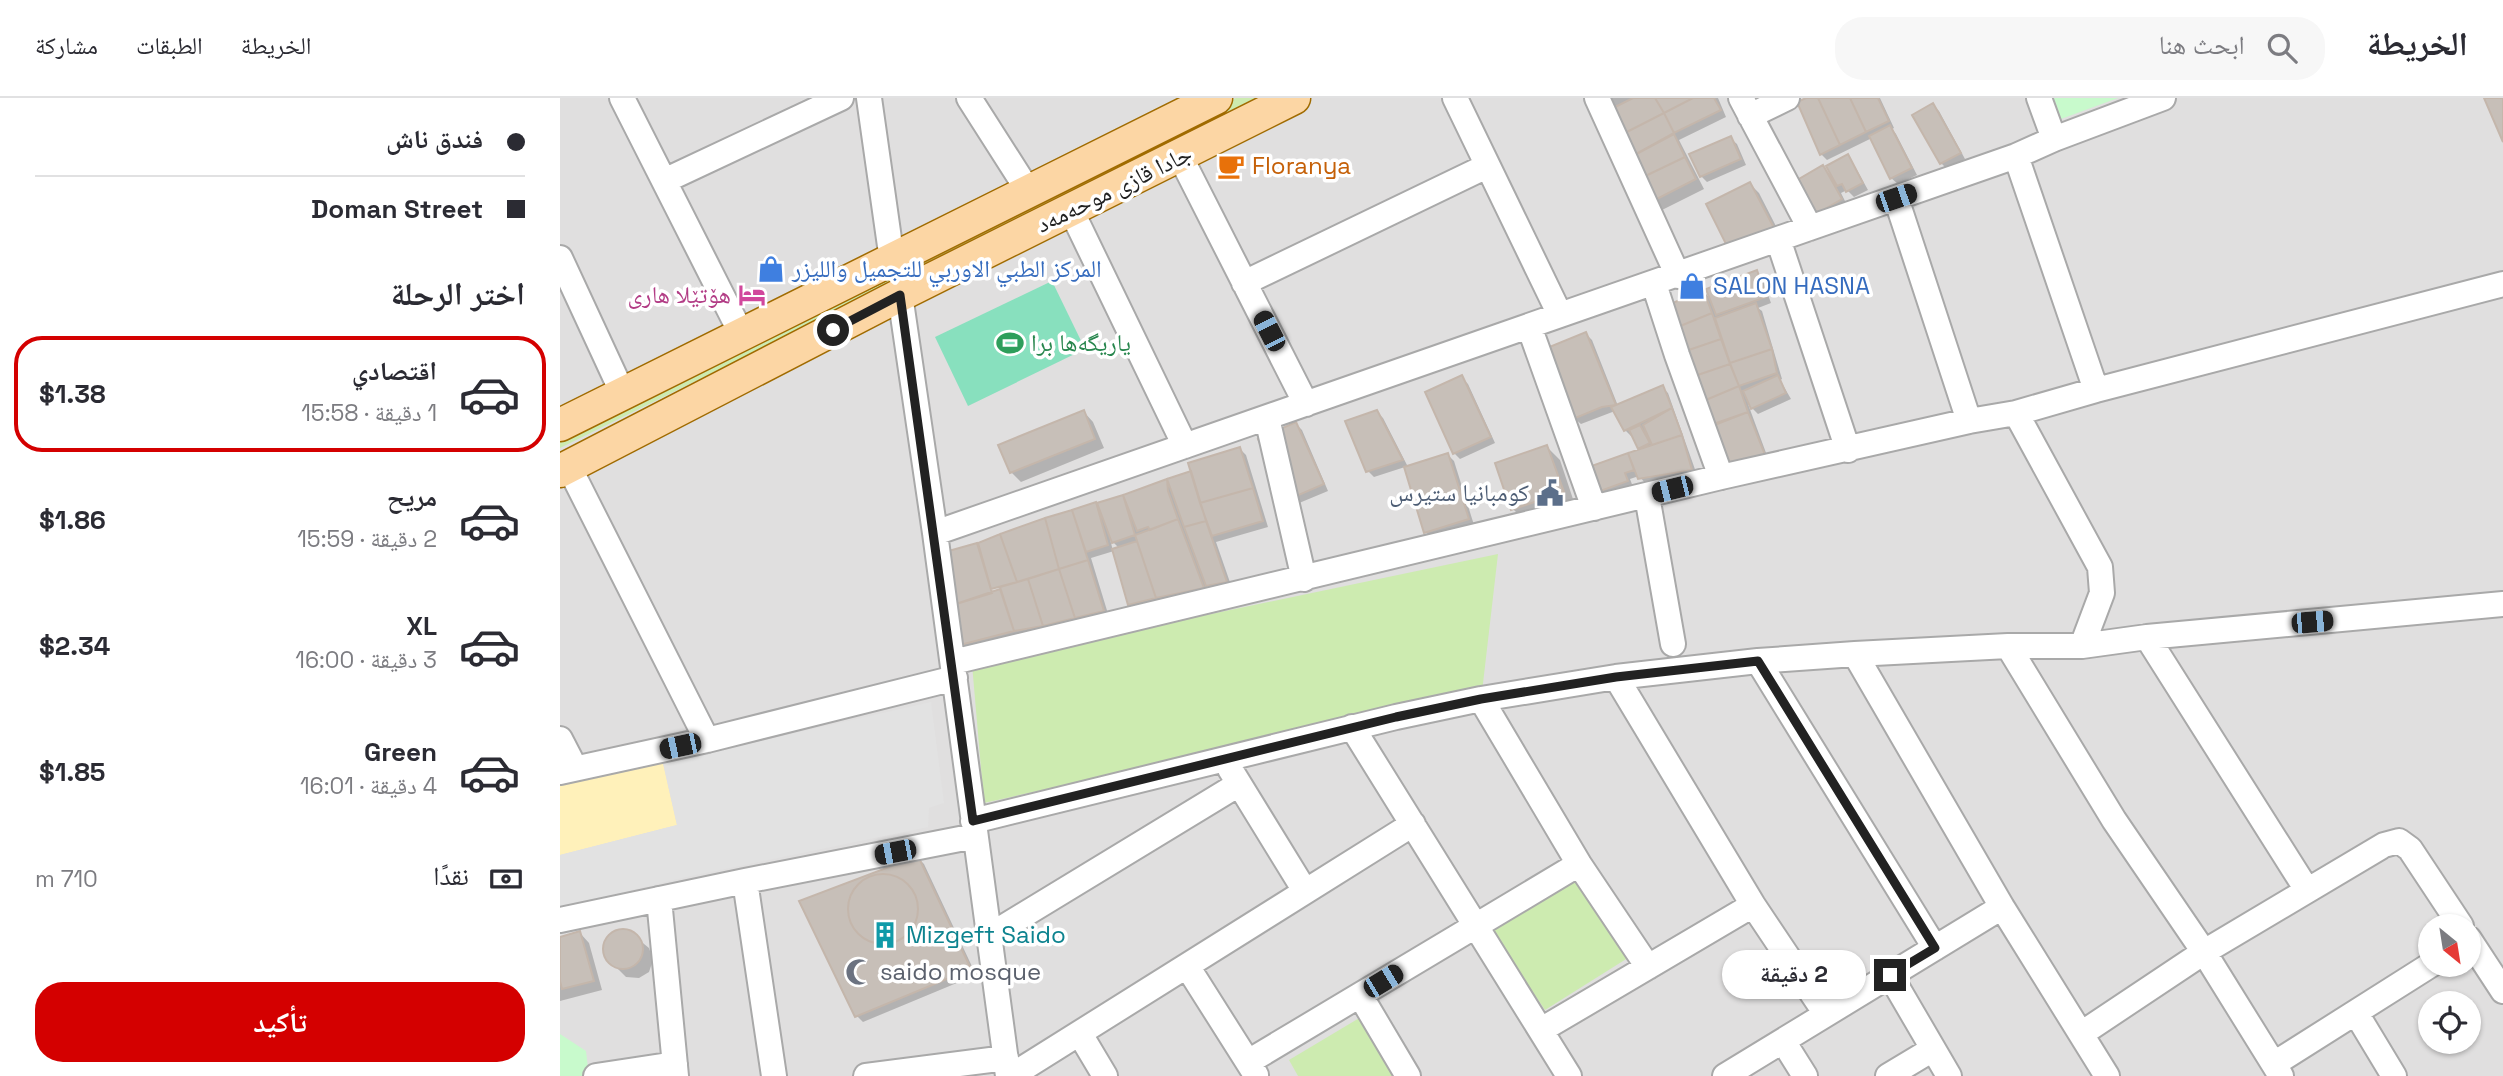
<!DOCTYPE html>
<html lang="ar">
<head>
<meta charset="utf-8">
<style>
	:root { --surface:#fff; --page:#f7f7f7; --text:#2b2b33; --muted:#7c7c81; --line:#e1e1e2; --accent:#d40000 }
	body { margin:0; font-family:"Space Grotesk","Noto Naskh Arabic",sans-serif; background:var(--page); color:var(--text); direction:rtl; height:100vh; display:flex; flex-direction:column; font-size:26px; white-space:nowrap }
	* { box-sizing:border-box; margin:0 }
	p { font-size:23px; color:var(--muted) }
	.icon { flex:none; width:38px; height:38px; fill:none; stroke:currentColor; stroke-width:2; stroke-linecap:round; stroke-linejoin:round }
	.map { position:relative; flex:1; overflow:hidden; direction:ltr }
	.details { display:flex; flex-direction:column; background:var(--surface); width:560px }
	.details>* { flex:none }
	.hud { display:grid; align-content:center; height:154px; padding:0 35px; background:var(--surface) }
	.needle { width:46px; rotate:150deg }
	.fabs { position:absolute; left:1858px; top:816px; display:grid; gap:14px }
	.fabs a { display:grid; place-items:center; width:63px; height:63px; border-radius:50%; background:var(--surface); box-shadow:0 2px 5px #0004; font-size:35px }
	.end { position:absolute; width:32px; height:32px; margin:-16px; border:9px solid #222; background:#fff; box-shadow:0 0 0 4px #fff }
	.from { border-radius:50% }
	.bubble { position:absolute; height:49px; border-radius:24px; background:var(--surface); box-shadow:0 2px 5px #0004; font-size:23px; font-weight:700; line-height:49px; text-align:center; direction:rtl }
	.car { position:absolute; width:21px; height:42px; margin:-21px -10px; border-radius:9px; box-shadow:0 0 5px 2px #0007; background:linear-gradient(#222 24%,#8ab4d8 0 40%,#222 0 76%,#8ab4d8 0 86%,#222 0) }
	.hud b { display:flex; align-items:center; gap:24px; height:66px; font-size:26px }
	.hud b+b { border-top:2px solid var(--line) }
	.hud i { width:18px; height:18px; background:var(--text) }
	ul { padding:0; list-style:none }
	li { display:flex; align-items:center; gap:21px; height:116px; margin:0 14px 10px; padding:0 21px; border:4px solid transparent; border-radius:28px }
	li div { flex:1 }
	li b { display:block; font-size:26px }
	li em { font-style:normal; font-weight:700 }
	li.active { border-color:var(--accent) }
	li>.icon { width:63px; height:63px; stroke-width:1.5 }
	h2 { padding:0 35px; font-size:32px; line-height:84px }
	.pay { display:flex; align-items:center; gap:18px; height:77px; padding:0 35px; font-size:26px }
	.pay p { margin-inline-start:auto }
	.cta { display:flex; gap:14px; margin-top:auto; padding:14px 35px }
	.cta a { flex:1; height:80px; border-radius:28px; background:var(--accent); color:#fff; font-size:28px; font-weight:700; line-height:80px; text-align:center }
	header { display:flex; align-items:center; gap:42px; box-sizing:border-box; height:98px; padding:0 35px; background:var(--surface); border-bottom:2px solid var(--line) }
	header strong { font-size:33px }
	nav { display:flex; gap:38px; margin-inline-start:auto; font-size:24px }
	.search { width:490px; height:63px; background:var(--page); display:flex; align-items:center; gap:18px; box-sizing:border-box; padding:0 24px; border-radius:28px; color:var(--muted); font-size:26px }
	main { display:flex; flex:1; min-height:0 }
	.map>svg:first-child { display:block }
</style>
</head>
<body>
<header>
<strong>الخريطة</strong>
<div class="search"><svg class="icon" aria-label="search" viewBox="0 0 24 24"><circle cx="10" cy="10" r="6"/><path d="M15 15l6 6"/></svg>ابحث هنا</div>
<nav><a>الخريطة</a><a>الطبقات</a><a>مشاركة</a></nav>
</header>
<main>
<div class="map">
<svg width="1943" height="978" viewBox="0 0 1943 978">
	<rect width="100%" height="100%" fill="#f2efe9"/>
	<path fill="#e0dfdf" fill-rule="evenodd" d="M0,0H1943V978H0ZM1871,828H1909V866H1871ZM1871,905H1909V943H1871Z"/>
	<path fill="#cdebb0" d="M676,0H708L0,350V333Z
		M938,456L922,594L424,705L412,566Z
		M1018,778L1071,858L985,912L931,832Z
		M801,919L838,978H738L729,962Z"/>
	<path fill="#fff1ba" d="M103,665L117,727L0,757V687Z"/>
	<path fill="#c8facc" d="M1494,0H1558L1501,21Z
		M0,936L26,953L29,978H0Z"/>
	<path fill="#88e0be" d="M492,183L525,251L408,308L375,239Z"/>
	<path fill="#e2e2e2" d="M371,604L384,705L369,710L368,729L131,778L0,809V757L117,727L103,665Z"/>
	<path fill="#0003" fill-rule="evenodd" d="M1039,0H1158L1166,19L1119,42L1144,91L1098,114Z
		M1250,0H1320L1334,30L1332,31L1336,36L1357,77L1338,86L1331,80L1312,40L1267,62L1261,56Z
		M1373,7L1379,13L1405,61L1387,71L1381,65Z
		M1170,40L1177,46L1186,67L1147,84L1141,78Z
		M1287,58L1293,65L1308,92L1294,99L1287,92L1281,95L1287,107L1246,131L1263,69L1272,79Z
		M1190,86L1199,95L1222,140L1148,107Z
		M1196,174L1202,180L1211,205L1198,210L1202,213L1222,281L1220,282L1231,301L1198,316L1188,306L1209,363L1157,375L1143,193L1152,202Z
		M1026,236L1032,242L1058,308L1102,289L1108,295L1137,377L1086,386L1079,378L1070,381L1073,389L1040,401L1026,372L1082,352L1073,337L1071,338L1065,332L1055,313L1021,326L1014,320Z
		M902,280L908,286L935,345L900,361L894,355Z
		M524,314L533,324L544,350L461,384L451,374Z
		M817,314L823,320L848,369L888,357L894,363L914,427L872,441L866,434L845,369L814,379L808,373Z
		M736,326L742,332L768,393L732,408Z
		M987,349L1000,362L1015,407L966,424L953,411L937,366Z
		M680,351L686,357L708,429L656,444L672,490L654,494L644,484L649,496L576,512L570,506L554,453L531,460L549,519L408,553L402,546L380,457L633,374ZM550,441L560,451L553,453ZM441,487L443,492L430,496L429,490Z
		M358,760L364,766L416,877L303,924L297,918Z
		M68,833L89,850L93,862L89,874L79,880L66,879L47,860L45,848L51,838L56,834Z
		M20,835L29,845L42,892L0,903V840Z"/>
	<path fill="#c7bfb8" stroke="#c4b6ab" stroke-width="2" d="M1073,0H1095L1104,15L1057,39L1045,14Z
		M1095,0H1133L1104,15Z
		M1133,0H1154L1161,12L1114,35L1104,15Z
		M1246,0H1258L1280,47L1260,57L1237,4Z
		M1258,0H1290L1306,34L1280,47Z
		M1290,0H1318L1329,23L1306,34Z
		M1924,0H1943V44Z
		M1373,5L1401,55L1380,66L1352,17Z
		M1104,15L1114,35L1067,61L1057,39Z
		M1330,27L1352,70L1330,81L1309,38Z
		M1114,36L1125,59L1077,82L1067,61Z
		M1171,38L1181,61L1140,79L1129,56Z
		M1288,56L1303,85L1286,94L1282,86L1277,88L1266,68Z
		M1125,59L1136,81L1087,106L1077,82Z
		M1263,67L1282,101L1239,126L1220,92Z
		M1190,84L1214,130L1169,152L1146,106Z
		M1197,172L1206,199L1156,217L1146,191Z
		M1143,191L1152,215L1108,233L1098,212Z
		M1196,205L1212,251L1170,265L1155,220Z
		M1152,215L1161,241L1117,256L1108,233Z
		M1026,234L1056,307L1042,309L1013,321L982,252Z
		M1161,241L1170,266L1126,281L1117,256Z
		M1212,251L1217,275L1179,288L1170,265Z
		M1170,266L1179,288L1134,307L1126,281Z
		M902,277L931,339L893,356L865,294Z
		M1218,277L1226,295L1191,311L1183,293Z
		M1103,287L1112,310L1064,333L1051,309Z
		M1179,288L1188,314L1142,330L1134,307Z
		M1112,310L1122,337L1092,347L1083,327Z
		M524,312L535,341L450,375L438,347Z
		M817,312L843,362L806,374L785,323Z
		M1188,314L1205,357L1156,376L1139,333Z
		M736,324L764,386L725,403L698,341Z
		M1080,327L1090,345L1078,351L1069,332Z
		M1122,337L1132,372L1078,381L1068,355Z
		M987,347L1004,394L951,412L935,365Z
		M680,349L693,390L640,405L628,365Z
		M888,355L909,421L864,435L844,369Z
		M1068,355L1074,372L1065,375L1068,383L1032,396L1023,371Z
		M631,373L646,423L624,429L607,381Z
		M607,381L608,393L618,421L590,432L588,429L577,433L563,397Z
		M693,390L703,423L652,438L640,405Z
		M563,397L575,437L552,445L537,405Z
		M536,404L548,447L526,454L512,412Z
		M512,412L528,462L499,471L485,420Z
		M485,420L499,471L457,484L440,436Z
		M618,421L644,490L596,500L575,437Z
		M646,423L667,484L646,488L624,429Z
		M440,436L457,484L431,491L418,445Z
		M577,443L596,500L568,507L552,451Z
		M417,445L432,495L393,507L378,456Z
		M528,462L544,513L515,520L499,471Z
		M499,471L515,520L483,528L468,481Z
		M468,481L483,528L454,533L440,489Z
		M440,491L454,533L400,547L393,507Z
		M358,758L411,871L295,919L239,803Z
		M288 811a35 35 0 1 1 70 0a35 35 0 1 1-70 0Z
		M43 851a20 20 0 1 1 40 0a20 20 0 1 1-40 0Z
		M20,833L34,883L2,891L0,883V839Z"/>
	<g fill="none" stroke-linecap="round" stroke-linejoin="round">
		<defs>
			<path id="minor" d="M62,0L182,237
				M309,0L332,162
				M409,0L469,94
				M895,0L1000,217
				M1037,0L1118,178
				M1181,0L1250,130
				M1479,0L1494,41
				M1190,18L1227,0
				M620,58L746,306
				M1456,58L1536,292
				M104,83L281,0
				M1336,100L1409,323
				M511,112L625,348
				M1218,141L1288,352
				M0,160L63,296
				M684,185L927,68
				M1094,186L1117,257L1161,379
				M340,197L375,435L448,978
				M969,228L1034,410
				M1456,315L1540,469L1542,495L1522,548
				M707,320L744,481
				M9,369L147,642
				M1087,398L1113,546
				M375,435C735,309 1096,186 1456,58L1494,41L1603,0
				M1587,539L1747,792
				M1448,548L1554,722L1644,854L1721,978
				M1295,556L1442,809L1547,978
				M1198,563L1375,850
				M393,564L1161,379L1409,323L1456,315L1536,292L1943,186
				M1056,579L1193,807L1266,916
				M921,601L1019,766L1088,869
				M792,629L1009,978
				M0,641L15,670
				M670,671L745,793
				M0,674L147,642L395,580
				M413,723L836,619L921,601L1056,579L1198,563L1295,556L1448,548H1522L1587,539L1943,506
				M185,783L214,978
				M99,801L116,978
				M0,822L185,783L415,738
				M429,838L679,686
				M1909,841L1943,893
				M627,868L696,977
				M1330,877L1389,978
				M800,897L848,978
				M1796,915L1834,978
				M981,932L1193,807
				M520,936L545,978
				M1521,936L1644,854L1824,747L1839,743L1850,751L1901,828
				M1223,943L1245,978
				M688,964L1019,766
				M1714,966L1872,866
				M36,978L115,966
				M306,978L446,960
				M451,978L853,726
				M1165,978L1442,809
				M1328,978L1373,951"/>
			<path id="major" d="M0,327L656,0
				M0,373L340,197L734,0"/>
		</defs>
		<use href="#minor" stroke="#a9a9a9" stroke-width="28"/>
		<use href="#major" stroke="#a06b00" stroke-width="35"/>
		<use href="#minor" stroke="#fff" stroke-width="24"/>
		<use href="#major" stroke="#fcd6a4" stroke-width="32"/>
	</g>
	<g fill="none" stroke-linecap="round" stroke-linejoin="round">
		<path stroke="#222" stroke-width="9" d="M273,232L340,197L413,723L836,619L921,601L1056,579L1198,563L1375,850L1330,877"/>
	</g>
	<defs>
		<symbol id="cafe-bare" viewBox="-9 -9 18 18"><path d="M-5.5-4.5H6V0H3Q3 3.5 0 3.5H-2.5Q-5.5 3.5-5.5 0ZM3-3.2v2h1.7v-2ZM-6 4.5H4V6H-6Z" fill="#e8710a" stroke="#fff" stroke-width="2.5" paint-order="stroke"/></symbol>
		<symbol id="shop-bare" viewBox="-9 -9 18 18"><path d="M-5-2.5h2.3a2.7 3.5 0 0 1 5.4 0H5L5.5 6h-11ZM-1.5-2.5h3a1.5 2.3 0 0 0-3 0Z" fill="#3f7fe0" stroke="#fff" stroke-width="2.5" paint-order="stroke"/></symbol>
		<symbol id="hotel-bare" viewBox="-9 -9 18 18"><path d="M-6-4.5h1.5V1H6V5H4.5V3h-9V5H-6ZM-4 0a1.8 1.8 0 1 1 3.6 0ZM.5 0V-2.5h3Q6-2.5 6 0Z" fill="#d1479c" stroke="#fff" stroke-width="2.5" paint-order="stroke"/></symbol>
		<symbol id="stadium-bare" viewBox="-9 -9 18 18"><path d="M0-5a6.5 5 0 1 0 0 10a6.5 5 0 1 0 0-10ZM-3.5-1.8h7v3.6h-7Z" fill="#2e9e5b" stroke="#fff" stroke-width="2.5" paint-order="stroke"/></symbol>
		<symbol id="civic-bare" viewBox="-9 -9 18 18"><path d="M-.6-6.5H3V-4.5H.6V-3L4-1V1h2V6H-6V1h2V-1L-.6-3ZM-1.2 2.5V6h2.4V2.5Z" fill="#5c6f8a" stroke="#fff" stroke-width="2.5" paint-order="stroke"/></symbol>
		<symbol id="building-bare" viewBox="-9 -9 18 18"><path d="M-4-6H4V6H1V3H-1V6H-4ZM-2.5-4.3h1.7v1.8h-1.7ZM.8-4.3h1.7v1.8H.8ZM-2.5-1h1.7V.8h-1.7ZM.8-1h1.7V.8H.8Z" fill="#0f9aa8" stroke="#fff" stroke-width="2.5" paint-order="stroke"/></symbol>
		<symbol id="mosque-bare" viewBox="-9 -9 18 18"><path d="M3.5-4.9A6 6 0 1 0 3.5 4.9A5 5 0 1 1 3.5-4.9Z" fill="#6b7280" stroke="#fff" stroke-width="2.5" paint-order="stroke"/></symbol>
	</defs>
	<g fill-rule="evenodd">
		<use href="#cafe-bare" x="652" y="49" width="38" height="38"/>
		<use href="#shop-bare" x="192" y="152" width="38" height="38"/>
		<use href="#shop-bare" x="1113" y="169" width="38" height="38"/>
		<use href="#hotel-bare" x="173" y="178" width="38" height="38"/>
		<use href="#stadium-bare" x="431" y="226" width="38" height="38"/>
		<use href="#civic-bare" x="971" y="376" width="38" height="38"/>
		<use href="#building-bare" x="306" y="818" width="38" height="38"/>
		<use href="#mosque-bare" x="280" y="855" width="38" height="38"/>
	</g>
	<g text-anchor="middle" stroke-width="7" stroke-linejoin="round" paint-order="stroke">
		<g font-size="24" fill="#c56008" stroke="#fff" text-anchor="start">
			<text x="692" y="76">Floranya</text>
		</g>
		<g font-size="24" fill="#222" stroke="#fff">
			<text transform="translate(554 91) rotate(-26)" y="8">جادا قازی موحەمەد</text>
		</g>
		<g font-size="24" fill="#366cbe" stroke="#fff" text-anchor="start">
			<text x="232" y="179">المركز الطبي الاوربي للتجميل والليزر</text>
			<text x="1153" y="196">SALON HASNA</text>
		</g>
		<g font-size="24" fill="#b23c85" stroke="#fff" text-anchor="end">
			<text x="171" y="205">هۆتێلا هاری</text>
		</g>
		<g font-size="24" fill="#27864d" stroke="#fff" text-anchor="start">
			<text x="471" y="253">یاریگەها برا</text>
		</g>
		<g font-size="24" fill="#4e5e75" stroke="#fff" text-anchor="end">
			<text x="969" y="403">كومبانيا ستيرس</text>
		</g>
		<g font-size="24" fill="#0d838f" stroke="#fff" text-anchor="start">
			<text x="346" y="845">Mizgeft Saido</text>
		</g>
		<g font-size="24" fill="#5b616d" stroke="#fff" text-anchor="start">
			<text x="320" y="882">saido mosque</text>
		</g>
	</g>
</svg>
<div class="fabs">
<a><svg class="needle" viewBox="-14 -14 28 28"><path d="M0-13l5 13h-10z" fill="#e53935"/><path d="M0 13l5-13h-10z" fill="#7c7c81"/></svg></a>
<a><svg class="icon" aria-label="locate" viewBox="0 0 24 24"><circle cx="12" cy="12" r="6"/><path d="M12 2v4M12 18v4M2 12h4M18 12h4"/></svg></a>
</div>
<i class="end from" style="left:273px;top:232px"></i>
<i class="end" style="left:1330px;top:877px"></i>
<div class="bubble" style="left:1162px;top:852px;width:144px">2 دقيقة</div>
<i class="car" style="left:1336px;top:100px;rotate:71deg"></i>
<i class="car" style="left:709px;top:233px;rotate:333deg"></i>
<i class="car" style="left:1112px;top:391px;rotate:256deg"></i>
<i class="car" style="left:1752px;top:524px;rotate:85deg"></i>
<i class="car" style="left:120px;top:648px;rotate:258deg"></i>
<i class="car" style="left:335px;top:754px;rotate:259deg"></i>
<i class="car" style="left:823px;top:883px;rotate:59deg"></i>
</div>
<section class="details">
<div class="hud">
<b><i class="from"></i>فندق ناش</b>
<b><i></i>Doman Street</b>
</div>
<h2>اختر الرحلة</h2>
<ul>
<li class="active"><svg class="icon" aria-label="car" viewBox="0 0 24 24"><path d="M5 17H2v-5l4-1 3-4h7l3 4 3 1v5h-3M9 17h6M6 11h13"/><circle cx="7" cy="17" r="2"/><circle cx="17" cy="17" r="2"/></svg><div><b>اقتصادي</b><p>1 دقيقة · 15:58</p></div><em>$1.38</em></li>
<li><svg class="icon" aria-label="car" viewBox="0 0 24 24"><path d="M5 17H2v-5l4-1 3-4h7l3 4 3 1v5h-3M9 17h6M6 11h13"/><circle cx="7" cy="17" r="2"/><circle cx="17" cy="17" r="2"/></svg><div><b>مريح</b><p>2 دقيقة · 15:59</p></div><em>$1.86</em></li>
<li><svg class="icon" aria-label="car" viewBox="0 0 24 24"><path d="M5 17H2v-5l4-1 3-4h7l3 4 3 1v5h-3M9 17h6M6 11h13"/><circle cx="7" cy="17" r="2"/><circle cx="17" cy="17" r="2"/></svg><div><b>XL</b><p>3 دقيقة · 16:00</p></div><em>$2.34</em></li>
<li><svg class="icon" aria-label="car" viewBox="0 0 24 24"><path d="M5 17H2v-5l4-1 3-4h7l3 4 3 1v5h-3M9 17h6M6 11h13"/><circle cx="7" cy="17" r="2"/><circle cx="17" cy="17" r="2"/></svg><div><b>Green</b><p>4 دقيقة · 16:01</p></div><em>$1.85</em></li>
</ul>
<div class="pay"><svg class="icon" aria-label="cash" viewBox="0 0 24 24"><path d="M3 7h18v10H3z"/><circle cx="12" cy="12" r="2"/></svg>نقدًا<p>710 m</p></div>
<div class="cta"><a>تأكيد</a></div>
</section>
</main>
</body>
</html>
